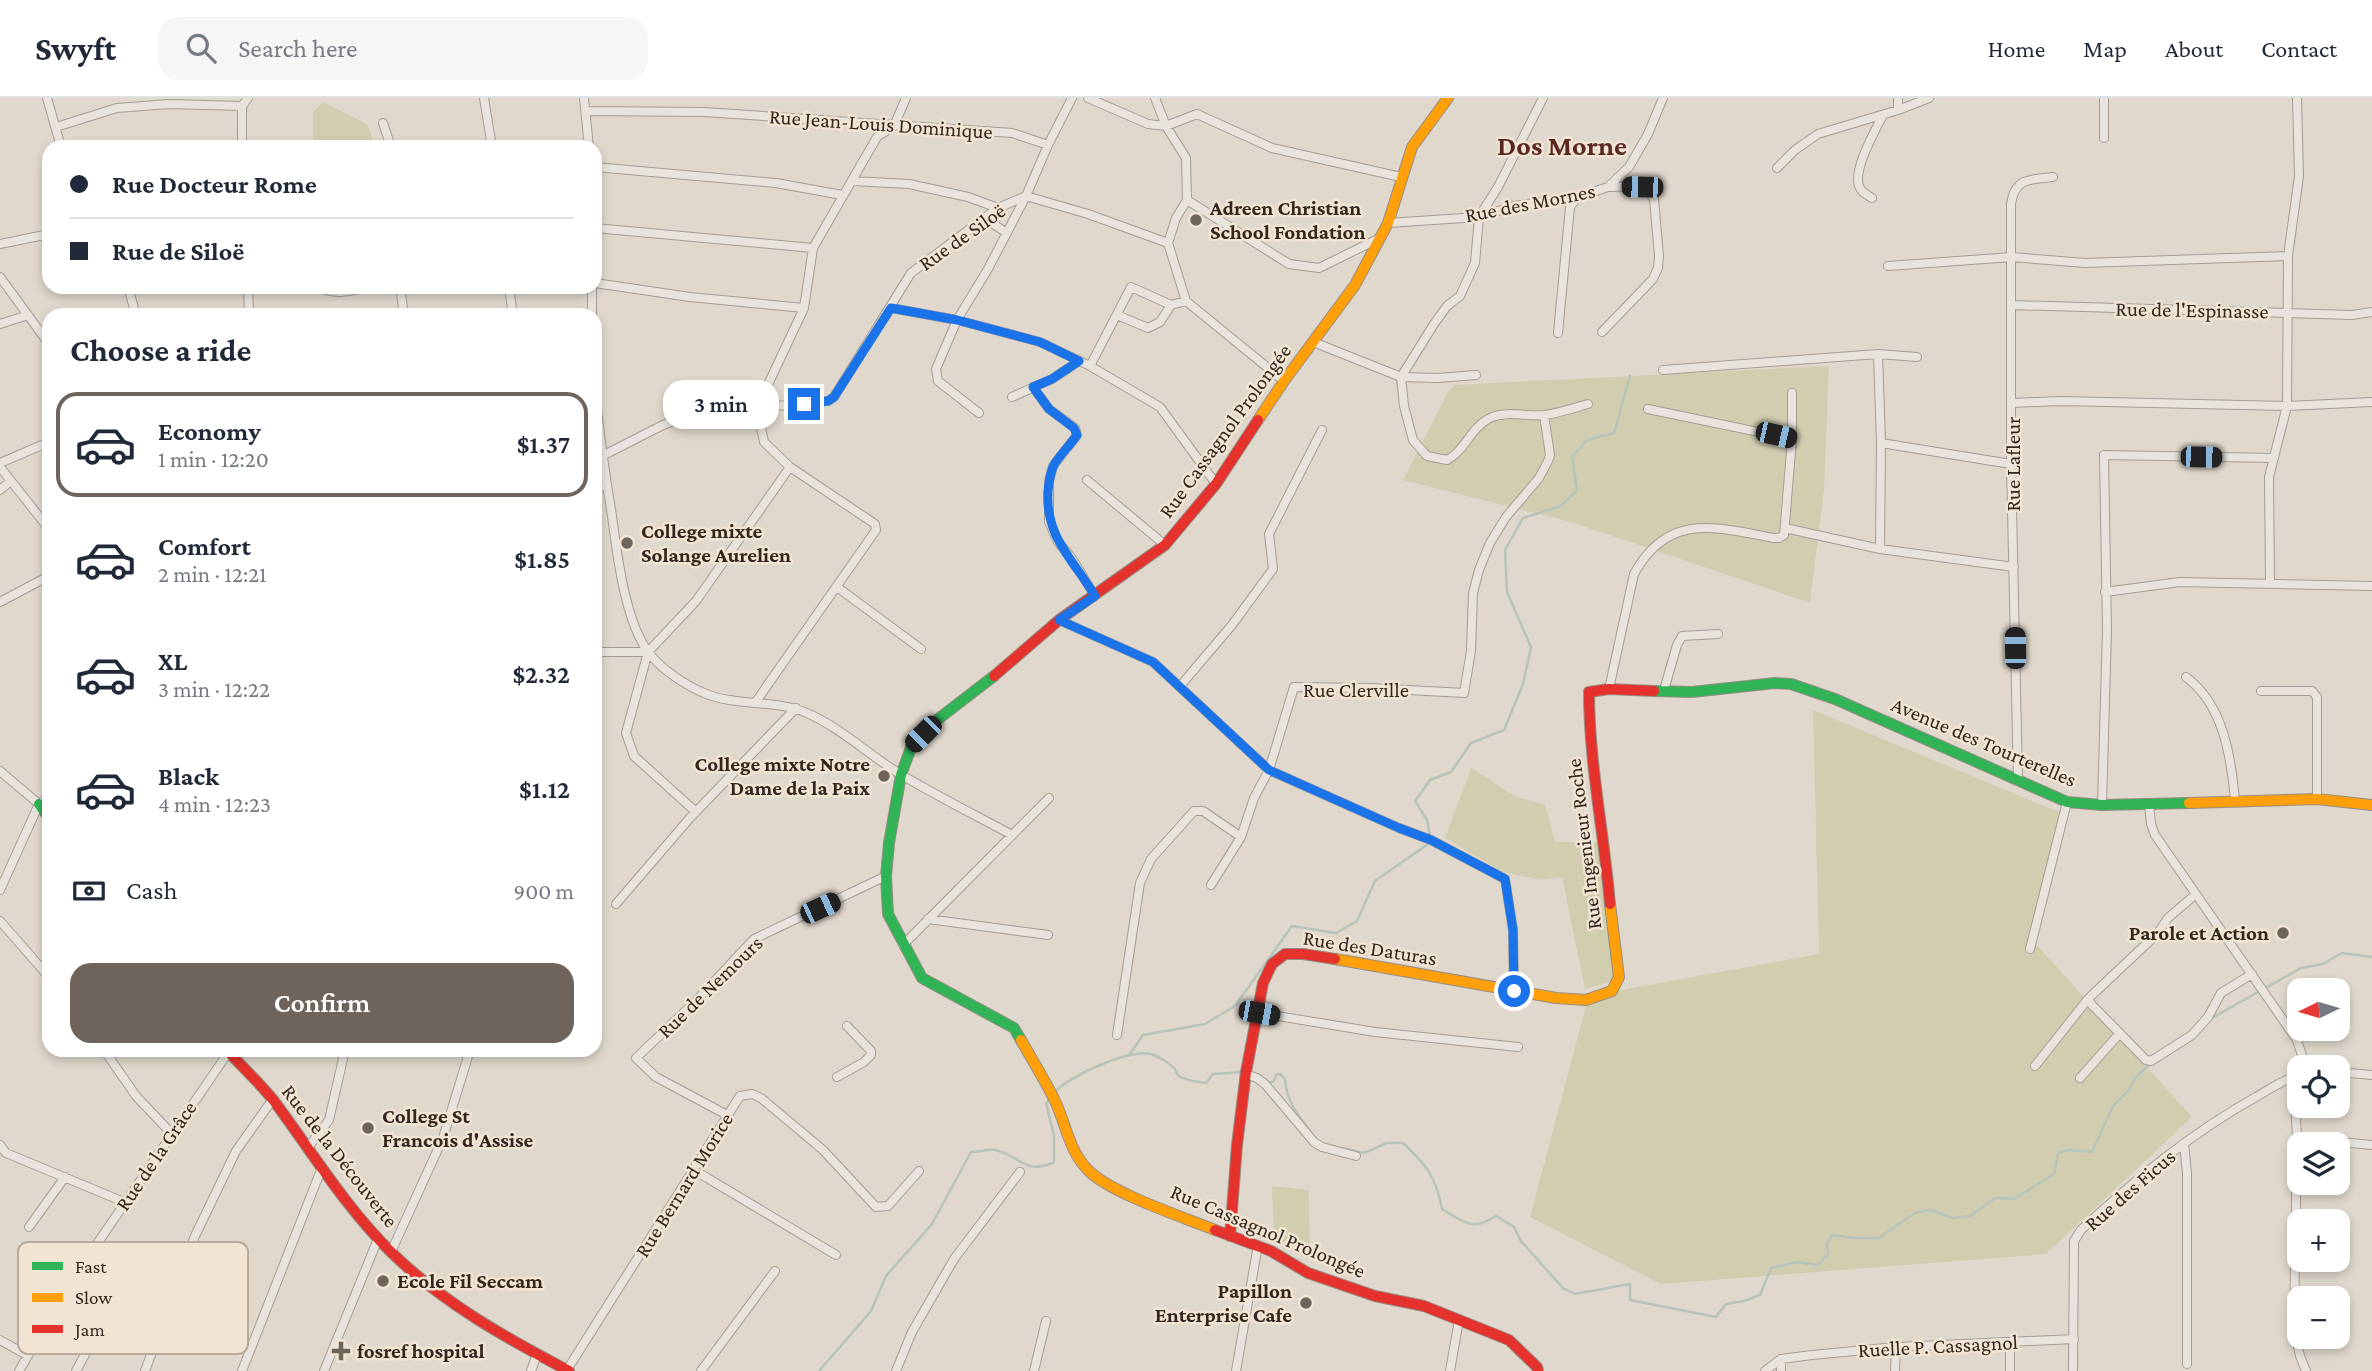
<!DOCTYPE html>
<html lang="en">
<head>
<meta charset="utf-8">
<style>
	:root { --surface:#fff; --page:#f6f6f7; --text:#1f2937; --muted:#747a83; --line:#e0e1e3; --accent:#6f645c }
	body { margin:0; font-family:"Crimson Pro",serif; background:var(--page); color:var(--text); height:100vh; display:flex; flex-direction:column; font-size:26px; white-space:nowrap }
	* { box-sizing:border-box; margin:0 }
	p { font-size:23px; color:var(--muted) }
	.icon { flex:none; width:38px; height:38px; fill:none; stroke:currentColor; stroke-width:2; stroke-linecap:round; stroke-linejoin:round }
	.map { position:relative; flex:1; overflow:hidden }
	.details { position:absolute; left:42px; top:210px; width:560px; height:749px; display:flex; flex-direction:column; background:var(--surface); border-radius:21px; box-shadow:0 4px 10px #0003 }
	.details>* { flex:none }
	.banner { position:absolute; left:42px; top:42px; width:560px; height:154px; border-radius:21px; box-shadow:0 4px 10px #0003; display:grid; align-content:center; height:154px; padding:0 28px; background:var(--surface) }
	.needle { width:46px; rotate:265deg }
	.buttons { position:absolute; left:2287px; top:880px; display:grid; gap:14px }
	.buttons a { display:grid; place-items:center; width:63px; height:63px; border-radius:14px; background:var(--surface); box-shadow:0 4px 10px #0003; font-size:35px }
	.end { position:absolute; width:32px; height:32px; margin:-16px; border:9px solid #1a73e8; background:#fff; box-shadow:0 0 0 4px #fff }
	.from { border-radius:50% }
	.bubble { position:absolute; height:49px; border-radius:21px; background:var(--surface); box-shadow:0 4px 10px #0003; font-size:23px; font-weight:600; line-height:49px; text-align:center }
	.car { position:absolute; width:21px; height:42px; margin:-21px -10px; border-radius:9px; box-shadow:0 0 5px 2px #0007; background:linear-gradient(#222 24%,#8ab4d8 0 40%,#222 0 76%,#8ab4d8 0 86%,#222 0) }
	.banner b { display:flex; align-items:center; gap:24px; height:66px; font-size:26px }
	.banner b+b { border-top:2px solid var(--line) }
	.banner i { width:18px; height:18px; background:var(--text) }
	ul { padding:0; list-style:none }
	li { display:flex; align-items:center; gap:21px; height:105px; margin:0 14px 10px; padding:0 14px; border:4px solid transparent; border-radius:21px }
	li div { flex:1 }
	li b { display:block; font-size:26px }
	li em { font-style:normal; font-weight:600 }
	li.current { border-color:var(--accent) }
	li>.icon { width:63px; height:63px; stroke-width:1.5 }
	h2 { padding:0 28px; font-size:32px; line-height:84px }
	.pay { display:flex; align-items:center; gap:18px; height:77px; padding:0 28px; font-size:26px }
	.pay p { margin-inline-start:auto }
	.primary-button { display:flex; gap:14px; margin-top:auto; padding:14px 28px }
	.primary-button a { flex:1; height:80px; border-radius:21px; background:var(--accent); color:#fff; font-size:28px; font-weight:600; line-height:80px; text-align:center }
	header { display:flex; align-items:center; gap:42px; box-sizing:border-box; height:98px; padding:0 35px; background:var(--surface); border-bottom:2px solid var(--line) }
	header strong { font-size:33px }
	nav { display:flex; gap:38px; margin-inline-start:auto; font-size:24px }
	.search { width:490px; height:63px; background:var(--page); display:flex; align-items:center; gap:18px; box-sizing:border-box; padding:0 24px; border-radius:21px; color:var(--muted); font-size:26px }
	.map>svg:first-child { display:block }
</style>
</head>
<body>
<header>
<strong>Swyft</strong>
<div class="search"><svg class="icon" aria-label="search" viewBox="0 0 24 24"><circle cx="10" cy="10" r="6"/><path d="M15 15l6 6"/></svg>Search here</div>
<nav><a>Home</a><a>Map</a><a>About</a><a>Contact</a></nav>
</header>
<div class="map">
<svg width="2372" height="1273" viewBox="0 0 2372 1273">
	<rect width="100%" height="100%" fill="#e0d8cc"/>
	<path fill="#d1ceb0" d="M323,4L367,26L376,49H313V14Z
		M1829,268L1824,392L1810,505L1571,424L1403,382L1448,294L1454,287Z
		M1813,612L2068,718L2036,846L2192,1019L2046,1156L1661,1186L1530,1119L1586,908L1621,892L1819,856Z
		M1471,670L1517,699L1545,707L1555,744H1600L1616,882L1585,891L1562,779L1540,782L1503,774L1445,740Z
		M1272,1088L1309,1092L1310,1161L1274,1143Z"/>
	<g fill="none" stroke-linecap="round" stroke-linejoin="round">
		<path stroke="#b7c4ba" stroke-width="2.5" d="M1430,738L1427,722L1415,703L1430,682L1451,674L1471,645L1504,632L1523,586L1531,549L1507,494L1505,452L1523,420L1561,408L1577,392L1572,359L1587,342L1614,335L1630,278
			M2210,921L2301,870L2323,866L2342,855L2372,859
			M1129,957L1143,937L1205,926L1235,908L1292,828L1336,835L1357,823L1375,783L1431,744
			M1265,981L1270,985L1274,983L1276,977L1280,976L1285,981C1286,1002 1298,1018 1311,1034
			M1054,995C1068,978 1134,948 1154,957C1159,959 1169,965 1173,969C1178,973 1174,973 1179,978C1186,983 1197,984 1206,985L1213,976L1243,974
			M1342,1050L1364,1055L1387,1045H1403C1426,1067 1436,1078 1442,1111C1464,1124 1472,1134 1496,1118L1514,1129L1521,1143L1563,1190L1575,1196L1630,1186V1202L1716,1219L1726,1206L1744,1203L1760,1197L1771,1170L1797,1164L1818,1167L1828,1156L1827,1146L1832,1137L1854,1140H1879L1915,1115L1930,1112L1953,1120L1970,1118L1995,1100L2014,1101L2054,1076L2058,1055L2068,1052L2092,1054L2113,1008L2129,992L2135,980L2151,965
			M819,1273L871,1213L886,1178L932,1126L971,1054C978,1054 988,1051 995,1052C1020,1057 1025,1078 1054,1064V1038L1046,1005L1050,1000"/>
		<defs>
			<path id="street" d="M47,0L61,49
				M484,0L492,49
				M584,0L589,49
				M1088,0L1148,26L1166,28L1197,16L1272,50L1401,79
				M1155,0L1166,28L1186,60L1187,102L1289,166L1319,170L1380,140
				M1543,0L1498,89L1479,119L1475,165L1460,198L1447,208L1434,226L1401,279L1404,308L1413,342L1427,358L1447,362C1465,353 1471,329 1490,320C1507,312 1527,319 1545,317C1559,315 1574,310 1588,306
				M1898,0V12
				M2104,0V40
				M242,8V49
				M586,13L704,14L1012,35L1048,47
				M383,25L391,49
				M56,29L117,10L169,6L242,8L248,0
				M595,69L776,85L842,97
				M1777,70L1795,52L1818,36L1898,12L1929,0
				M853,83L909,86L968,99L998,110
				M1026,98L1088,116L1168,145
				M1872,100C1867,97 1861,94 1859,88C1853,71 1875,33 1883,17
				M1187,102L1176,120L1168,145L1186,203L1284,283
				M984,120L1007,135
				M1388,125L1479,119L1514,108L1578,99L1608,89L1629,69L1648,36L1663,0
				M595,130L813,150
				M0,146L49,136
				M1888,168L2012,159L2085,165L2288,158
				M0,179L49,246
				M595,185L690,199L804,210
				M128,189L136,217
				M248,189L249,217
				M318,189C335,197 349,194 366,189
				M400,189L404,217
				M509,189L513,217
				M592,189V217
				M2012,207L2352,217L2372,214
				M891,210L957,222L1040,244L1090,268L1160,309L1216,386
				M1117,217L1148,230L1160,224L1171,207
				M0,226L28,217
				M1602,234L1653,181L1658,170L1659,158L1654,101C1645,85 1625,89 1608,89
				M1558,235L1570,109L1578,99
				M1313,244L1401,279L1437,280L1476,277
				M1878,256L1917,259
				M1090,268L1131,189L1171,207L1186,203
				M1663,272L1878,256L1881,345L1880,451
				M1033,289L1049,311L1075,330L1077,337L1053,368L1049,383V424L1058,444L1071,459L1095,498
				M595,292C599,334 605,376 612,418C617,456 625,524 649,555C661,571 685,587 704,595C737,609 775,601 807,615C841,630 869,657 900,676C937,698 975,717 1012,737
				M1012,299L1052,281L1079,263
				M2012,305L2060,303L2287,308L2372,304
				M1648,311L1792,341
				M979,315L938,283L936,271L957,222L988,171L1026,98L1048,47L1072,0
				M1881,345L2011,366
				M602,358L663,327L722,305L757,310L828,303L834,299L911,175L998,110L1026,98
				M0,365L49,344
				M0,369L49,431
				M1087,382L1165,447
				M595,389L607,387
				M0,392L11,383
				M1785,430L1880,451L2014,469
				M2270,485L2269,379L2287,308L2288,158L2299,78L2297,0
				M837,489L921,551
				M2105,494L2180,484L2372,488
				M0,504L49,478
				M1059,522L1153,564L1269,672L1399,730L1431,742L1505,781L1513,832L1514,893
				M595,554H648
				M2186,579C2224,607 2231,660 2235,702
				M1181,587L1232,527L1273,471L1269,436L1322,332
				M1609,591L1634,476C1668,414 1715,429 1773,440H1779L1784,437L1792,341V295
				M1664,592L1677,547L1682,538L1718,536
				M2261,593H2312L2317,599V701
				M755,605L876,432L875,426L790,369L764,344L757,310L804,210L813,150L877,39L894,28L906,0
				M0,673L39,706
				M2018,683L2011,366V106C2015,79 2030,82 2053,79
				M2149,706L2151,726L2155,737L2297,942L2306,970
				M2102,707L2107,532L2104,357L2274,360
				M696,714L634,658L626,635L648,554L696,503L790,369
				M1211,787L1241,739L1254,700L1269,672L1294,589L1371,590L1464,595L1471,553L1473,495L1479,472L1490,445L1506,419L1539,380L1548,363L1550,357L1544,317
				M0,792L39,706L49,699
				M2196,796L2168,820L2157,836L2091,898L2088,901L2092,907L2146,962L2151,963L2192,937L2208,919L2221,895L2252,876
				M616,806L689,721L796,610
				M928,821L1048,837
				M0,823L49,879
				M903,847L1049,700
				M2030,851L2067,704
				M1259,915L1375,934L1518,949
				M1117,937L1140,785L1151,761L1194,713H1203L1241,739
				M104,952L136,998L171,1035
				M2035,968L2088,901
				M2338,974L2372,977
				M1245,976L1257,980L1265,986L1314,1044L1322,1049L1356,1058
				M2294,978L2297,1040L2294,1230L2300,1258L2306,1273
				M837,979L864,964L871,957V953L847,928
				M2080,980L2120,935
				M727,1017L656,979L636,960L697,902L754,841L886,778
				M2297,1040L2372,1047
				M2184,1046L2187,1075V1266
				M0,1047L6,1055L124,1104
				M307,1051L329,1022L345,952
				M694,1072L836,1157
				M29,1129L65,1079
				M391,1154L443,1040L470,952
				M0,1242L27,1257
				M2010,1244V1273
				M1781,1261V1273
				M567,1272L740,998L752,996L761,1000L823,1052L876,1109L888,1108L919,1073
				M19,1273L68,1188L230,952
				M76,1273L108,1214L122,1182
				M145,1273L195,1138L236,1053L273,1001
				M242,1273L321,1072
				M324,1273L378,1141
				M531,1273L537,1256
				M701,1273L775,1173
				M896,1273L912,1234L954,1161L1020,1074
				M1034,1273L1046,1223
				M1236,1273L1258,1147
				M1450,1273L1459,1222
				M1765,1273L1781,1261L1812,1257L1896,1249L2074,1241
				M1895,1273L1896,1249
				M2073,1273L2074,1143L2081,1132C2135,1082 2191,1035 2256,999C2270,991 2284,981 2300,977"/>
			<path id="fast" d="M994,578L933,625L912,647L901,677L889,745L886,778L888,816L922,880L1014,930L1021,942
				M1654,593L1692,594L1775,585L1791,586L1835,601L2067,704L2102,707L2189,705
				M39,706L49,720"/>
			<path id="slow" d="M1258,322L1284,283L1355,187L1388,125L1412,49L1448,0
				M2189,705L2317,701L2372,707
				M1335,861L1556,900L1586,902L1612,893L1619,879L1610,806
				M1021,942C1032,962 1045,982 1055,1003C1066,1026 1069,1053 1088,1072C1110,1095 1183,1119 1215,1132"/>
			<path id="jam" d="M994,578L1059,522L1165,447L1216,386L1258,322
				M1610,806C1604,735 1589,664 1589,594L1609,591L1654,593
				M227,952C242,969 260,985 274,1003C312,1054 346,1110 392,1155C443,1205 506,1240 569,1273
				M1215,1132L1271,1153L1308,1175L1375,1198L1424,1208L1509,1242L1537,1269L1538,1273
				M1230,1138L1237,1047L1246,974L1263,885L1272,866L1285,856H1303L1335,861"/>
		</defs>
		<use href="#street" stroke="#a59d95" stroke-width="10"/>
		<use href="#fast" stroke="#958d84" stroke-width="12"/>
		<use href="#slow" stroke="#958d84" stroke-width="12"/>
		<use href="#jam" stroke="#958d84" stroke-width="12"/>
		<use href="#street" stroke="#e8e4dd" stroke-width="8"/>
		<use href="#fast" stroke="#30b455" stroke-width="10"/>
		<use href="#slow" stroke="#ff9f0a" stroke-width="10"/>
		<use href="#jam" stroke="#e5322d" stroke-width="10"/>
	</g>
	<g fill="none" stroke-linecap="round" stroke-linejoin="round">
		<path stroke="#1a73e8" stroke-width="9" d="M804,306L828,303L834,299L891,210L957,222L1040,244L1079,263L1052,281L1033,289L1049,311L1074,330L1077,337C1070,348 1060,356 1054,367C1050,374 1049,384 1048,393C1045,439 1073,461 1095,498L1059,522L1153,564L1269,672L1399,730L1431,742L1505,781L1513,832L1514,893"/>
	</g>
	<g fill="#6f645c" stroke="#f1e4d2" stroke-width="2.5">
		<circle cx="1196" cy="122" r="7"/>
		<circle cx="627" cy="445" r="7"/>
		<circle cx="884" cy="678" r="7"/>
		<circle cx="2283" cy="835" r="7"/>
		<circle cx="368" cy="1030" r="7"/>
		<circle cx="383" cy="1183" r="7"/>
		<circle cx="1306" cy="1205" r="7"/>
		<path d="M337.5 1242.5h7v7h7v7h-7v7h-7v-7h-7v-7h7z"/>
	</g>
	<g text-anchor="middle" stroke-width="5" stroke-linejoin="round" paint-order="stroke">
		<g font-size="21" fill="#32261f" stroke="#f1e4d2">
			<text transform="translate(881 26) rotate(4)" y="7">Rue Jean-Louis Dominique</text>
			<text transform="translate(1530 105) rotate(-11)" y="7">Rue des Mornes</text>
			<text transform="translate(962 139) rotate(-35)" y="7">Rue de Siloë</text>
			<text transform="translate(2192 212) rotate(1)" y="7">Rue de l'Espinasse</text>
			<text transform="translate(1225 333) rotate(-54)" y="7">Rue Cassagnol Prolongée</text>
			<text transform="translate(2013 366) rotate(-90)" y="7">Rue Lafleur</text>
			<text x="1356" y="599">Rue Clerville</text>
			<text transform="translate(1984 644) rotate(23)" y="7">Avenue des Tourterelles</text>
			<text transform="translate(1584 746) rotate(-97)" y="7">Rue Ingenieur Roche</text>
			<text transform="translate(1370 850) rotate(9)" y="7">Rue des Daturas</text>
			<text transform="translate(710 889) rotate(-44)" y="7">Rue de Nemours</text>
			<text transform="translate(156 1058) rotate(-56)" y="7">Rue de la Grâce</text>
			<text transform="translate(340 1058) rotate(52)" y="7">Rue de la Découverte</text>
			<text transform="translate(684 1087) rotate(-58)" y="7">Rue Bernard Morice</text>
			<text transform="translate(2130 1092) rotate(-41)" y="7">Rue des Ficus</text>
			<text transform="translate(1268 1133) rotate(23)" y="7">Rue Cassagnol Prolongée</text>
			<text transform="translate(1938 1248) rotate(-3)" y="7">Ruelle P. Cassagnol</text>
		</g>
		<g font-size="21" font-weight="bold" fill="#32261f" stroke="#f1e4d2" text-anchor="start">
			<text x="1210" y="117">Adreen Christian<tspan x="1210" dy="24">School Fondation</tspan></text>
			<text x="641" y="440">College mixte<tspan x="641" dy="24">Solange Aurelien</tspan></text>
			<text x="870" y="673" text-anchor="end">College mixte Notre<tspan x="870" dy="24">Dame de la Paix</tspan></text>
			<text x="2269" y="842" text-anchor="end">Parole et Action</text>
			<text x="382" y="1025">College St<tspan x="382" dy="24">Francois d'Assise</tspan></text>
			<text x="397" y="1190">Ecole Fil Seccam</text>
			<text x="1292" y="1200" text-anchor="end">Papillon<tspan x="1292" dy="24">Enterprise Cafe</tspan></text>
			<text x="357" y="1260">fosref hospital</text>
		</g>
		<g font-size="28" font-weight="bold" fill="#5a2823" stroke="#f1e4d2">
			<text x="1562" y="57">Dos Morne</text>
		</g>
	</g>
	<rect x="18" y="1144" width="230" height="112" rx="10" fill="#f1e4d2" stroke="#b8ab9c" stroke-width="2"/>
	<rect x="32" y="1164" width="31" height="8" fill="#30b455"/>
	<rect x="32" y="1195" width="31" height="9" fill="#ff9f0a"/>
	<rect x="32" y="1227" width="31" height="8" fill="#e5322d"/>
	<g font-size="19" fill="#32261f">
		<text x="75" y="1175">Fast</text>
		<text x="75" y="1206">Slow</text>
		<text x="75" y="1238">Jam</text>
	</g>
</svg>
<div class="buttons">
<a><svg class="needle" viewBox="-14 -14 28 28"><path d="M0-13l5 13h-10z" fill="#e53935"/><path d="M0 13l5-13h-10z" fill="#747a83"/></svg></a>
<a><svg class="icon" aria-label="locate" viewBox="0 0 24 24"><circle cx="12" cy="12" r="6"/><path d="M12 2v4M12 18v4M2 12h4M18 12h4"/></svg></a>
<a><svg class="icon" aria-label="layers" viewBox="0 0 24 24"><path d="M12 4l9 5-9 5-9-5zM3 14l9 5 9-5"/></svg></a>
<a>+</a>
<a>−</a>
</div>
<i class="end from" style="left:1514px;top:893px"></i>
<i class="end" style="left:804px;top:306px"></i>
<div class="bubble" style="left:663px;top:282px;width:116px">3 min</div>
<i class="car" style="left:1642px;top:89px;rotate:271deg"></i>
<i class="car" style="left:1776px;top:337px;rotate:103deg"></i>
<i class="car" style="left:2201px;top:359px;rotate:91deg"></i>
<i class="car" style="left:2015px;top:550px;rotate:359deg"></i>
<i class="car" style="left:923px;top:636px;rotate:225deg"></i>
<i class="car" style="left:820px;top:810px;rotate:65deg"></i>
<i class="car" style="left:1259px;top:915px;rotate:100deg"></i>
<div class="banner">
<b><i class="from"></i>Rue Docteur Rome</b>
<b><i></i>Rue de Siloë</b>
</div>
<section class="details">
<h2>Choose a ride</h2>
<ul>
<li class="current"><svg class="icon" aria-label="car" viewBox="0 0 24 24"><path d="M5 17H2v-5l4-1 3-4h7l3 4 3 1v5h-3M9 17h6M6 11h13"/><circle cx="7" cy="17" r="2"/><circle cx="17" cy="17" r="2"/></svg><div><b>Economy</b><p>1 min · 12:20</p></div><em>$1.37</em></li>
<li><svg class="icon" aria-label="car" viewBox="0 0 24 24"><path d="M5 17H2v-5l4-1 3-4h7l3 4 3 1v5h-3M9 17h6M6 11h13"/><circle cx="7" cy="17" r="2"/><circle cx="17" cy="17" r="2"/></svg><div><b>Comfort</b><p>2 min · 12:21</p></div><em>$1.85</em></li>
<li><svg class="icon" aria-label="car" viewBox="0 0 24 24"><path d="M5 17H2v-5l4-1 3-4h7l3 4 3 1v5h-3M9 17h6M6 11h13"/><circle cx="7" cy="17" r="2"/><circle cx="17" cy="17" r="2"/></svg><div><b>XL</b><p>3 min · 12:22</p></div><em>$2.32</em></li>
<li><svg class="icon" aria-label="car" viewBox="0 0 24 24"><path d="M5 17H2v-5l4-1 3-4h7l3 4 3 1v5h-3M9 17h6M6 11h13"/><circle cx="7" cy="17" r="2"/><circle cx="17" cy="17" r="2"/></svg><div><b>Black</b><p>4 min · 12:23</p></div><em>$1.12</em></li>
</ul>
<div class="pay"><svg class="icon" aria-label="cash" viewBox="0 0 24 24"><path d="M3 7h18v10H3z"/><circle cx="12" cy="12" r="2"/></svg>Cash<p>900 m</p></div>
<div class="primary-button"><a>Confirm</a></div>
</section>
</div>
</body>
</html>
